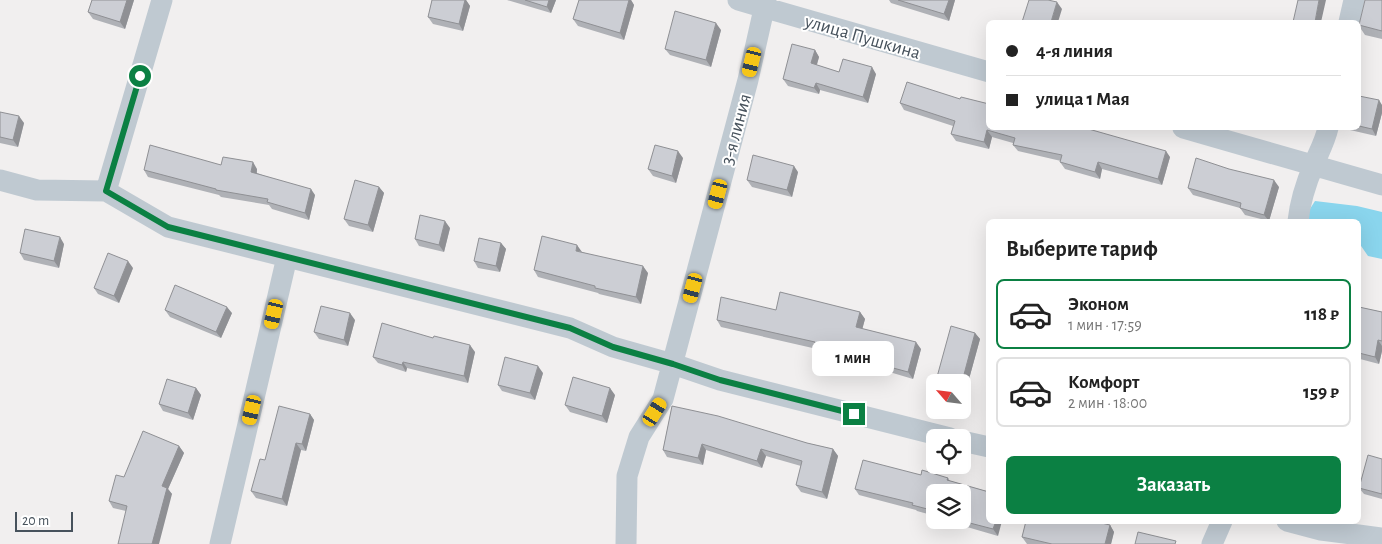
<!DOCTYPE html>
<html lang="ru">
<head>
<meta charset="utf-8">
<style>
	:root { --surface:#fff; --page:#f2f2f2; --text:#222; --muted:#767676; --line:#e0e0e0; --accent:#0b8043 }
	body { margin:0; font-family:"Alegreya Sans",sans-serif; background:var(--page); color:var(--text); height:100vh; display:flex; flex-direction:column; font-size:19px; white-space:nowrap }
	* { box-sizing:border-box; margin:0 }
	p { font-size:16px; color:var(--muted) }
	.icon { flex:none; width:28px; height:28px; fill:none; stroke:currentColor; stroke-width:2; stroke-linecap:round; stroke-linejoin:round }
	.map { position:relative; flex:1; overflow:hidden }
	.panel { position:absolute; left:986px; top:219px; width:375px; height:305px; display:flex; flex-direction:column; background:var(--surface); border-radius:8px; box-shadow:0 5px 20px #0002 }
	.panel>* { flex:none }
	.banner { position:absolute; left:986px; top:20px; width:375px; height:110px; border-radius:8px; box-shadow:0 5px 20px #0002; display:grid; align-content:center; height:110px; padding:0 20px; background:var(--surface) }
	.needle { width:32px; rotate:298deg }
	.fabs { position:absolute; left:926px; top:374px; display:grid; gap:10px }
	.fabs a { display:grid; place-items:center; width:45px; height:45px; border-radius:8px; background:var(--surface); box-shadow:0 5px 20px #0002; font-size:25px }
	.scale { position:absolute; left:15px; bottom:12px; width:58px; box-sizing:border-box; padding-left:5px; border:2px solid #47525c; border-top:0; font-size:14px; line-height:18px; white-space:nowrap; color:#47525c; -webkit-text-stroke:4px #fff; paint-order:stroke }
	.end { position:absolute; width:22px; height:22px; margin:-11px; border:6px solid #0b8043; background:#fff; box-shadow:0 0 0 2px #fff }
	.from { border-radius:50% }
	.bubble { position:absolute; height:35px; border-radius:8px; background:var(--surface); box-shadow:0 5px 20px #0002; font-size:16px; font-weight:700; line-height:35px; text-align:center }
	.car { position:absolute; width:15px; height:30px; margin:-15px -8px; border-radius:6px; box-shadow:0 0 4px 1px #0007; background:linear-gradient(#f5c518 24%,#345 0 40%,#f5c518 0 76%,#345 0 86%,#f5c518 0) }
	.banner b { display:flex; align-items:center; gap:18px; height:48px; font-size:19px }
	.banner b+b { border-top:1px solid var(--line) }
	.banner i { width:12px; height:12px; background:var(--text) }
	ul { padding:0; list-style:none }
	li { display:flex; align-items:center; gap:15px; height:70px; margin:0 10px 8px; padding:0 10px; border:2px solid var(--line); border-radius:8px }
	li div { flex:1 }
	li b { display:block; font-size:19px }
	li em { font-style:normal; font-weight:700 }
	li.selected { border-color:var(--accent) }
	li>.icon { width:45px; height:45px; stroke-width:1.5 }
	h2 { padding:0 20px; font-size:22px; line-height:60px }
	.button { display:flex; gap:10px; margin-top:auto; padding:10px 20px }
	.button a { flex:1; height:58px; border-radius:8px; background:var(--accent); color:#fff; font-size:20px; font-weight:700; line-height:58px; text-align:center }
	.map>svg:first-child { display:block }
</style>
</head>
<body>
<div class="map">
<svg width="1382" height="544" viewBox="0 0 1382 544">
	<rect width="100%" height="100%" fill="#f1efef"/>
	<path fill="#8ad5ed" d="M1315,201L1357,206L1382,212V259L1368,256L1359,243V221H1309L1308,212Z"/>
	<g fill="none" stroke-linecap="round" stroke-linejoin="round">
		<path stroke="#bfc9d1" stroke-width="21" d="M738,0L989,72
			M1349,22L1354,0
			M1183,128L1382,185
			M0,180L37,190L106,191L168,227L570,328L613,347L673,364L720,380L950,438
			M106,191L162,0
			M1298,221C1300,202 1306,183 1314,164C1319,152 1325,141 1328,128
			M962,441L989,447
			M1287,521L1321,530L1382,538
			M220,544L287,257
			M626,544L627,476L639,437L663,399L748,80L766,0
			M1212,544L1222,521"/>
	</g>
	<path fill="#afb1b6" d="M92,0H134L125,29L93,19L88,12Z
		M432,0H466L470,6L463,31L433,24L428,17Z
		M507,0H556L551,13Z
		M579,0H631L634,5L624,40L578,26L573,19Z
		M889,0H955L949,21L891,3Z
		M1382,0V39L1365,35L1359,26Z
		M721,30L711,67L670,55L665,49Z
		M815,50L819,57L817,65L839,72L876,74L868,103L820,90L819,94L788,86L783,79Z
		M1359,96L1382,105V113L1376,136L1350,130L1349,128H1359Z
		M960,99L1170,157L1162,185L1102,169L1100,179L1065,169L1060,162L1061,161L1018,151L1013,145V143L992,137L989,149L956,141L951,134L953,126L904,110L900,103Z
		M0,112L24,123L18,147L0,143Z
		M683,158L676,183L653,176L648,169Z
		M221,165L257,169V173L315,195L309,220L272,209L269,205L221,197L219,195L148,177L144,170Z
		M798,172L792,197L752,187L747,180Z
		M379,187L384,193L373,232L349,226L344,219Z
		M1279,187L1269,221L1245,215L1240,208L1193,195L1188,188Z
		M450,228L444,252L419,246L415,239Z
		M501,243L506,249L500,272L478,268L474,261Z
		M64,244L59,268L24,260L20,253Z
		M582,252L648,273L641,304L599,294L598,293L538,277L534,270Z
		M133,268L119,303L98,294L94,288Z
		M1359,307L1382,312V351L1379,364L1360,359L1359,357Z
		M165,310L232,313L221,338L170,317Z
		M776,310L860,312L865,319L862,329L921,349L913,379L876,368L874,366L819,351L817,349L721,327L717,320Z
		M355,320L348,346L319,339L314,332Z
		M975,333L980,339L966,390L962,389V382H941L937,377Z
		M433,338L475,352L468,383L407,368L406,372L378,363L373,357Z
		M543,373L535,400L502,391L498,385Z
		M196,388L201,395L193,420L163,411L159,404Z
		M615,395L607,423L570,412L565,405Z
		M672,406L807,443L833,449L838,456L827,499L801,492L796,485L801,466L766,456L762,468L706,450L703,465L667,457L663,450Z
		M310,414L314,420L306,451L301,450L287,506L256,498L251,491Z
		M179,446L184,453L168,489L172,494L126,511L113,508L109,501L124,477Z
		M1382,459V499L1364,494L1359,488Z
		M921,475L948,478L950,481L989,492L998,536L967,527L965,525L948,520H962V492H935V516L917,511L916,510L859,495L855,489Z
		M1110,525L1114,532L1111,544H1027L1022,537Z"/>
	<path fill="#8f9094" d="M127,0H134L125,29L120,22Z
		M465,0H466L470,6L463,31L459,24Z
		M549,0H556L551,13L547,7Z
		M629,0H631L634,5L624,40L620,33Z
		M949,0H955L949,21L944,14Z
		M1319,0H1326L1321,22H1315Z
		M1057,2L1062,9L1058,22H1051Z
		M716,23L721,30L711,67L706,60Z
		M815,50L819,57L815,70L811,63Z
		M872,67L876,74L868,103L863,97Z
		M816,83L820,90L819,94L814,88Z
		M1379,100L1382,105V113L1376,136L1372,129Z
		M19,116L24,123L18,147L13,140Z
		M987,130L992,137L989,149L984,142Z
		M678,151L683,158L676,183L672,176Z
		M1166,151L1170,157L1162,185L1158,179Z
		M253,162L257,169L256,179L251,172Z
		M1098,162L1102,169L1100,179L1095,172Z
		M794,166L798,172L792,197L787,190Z
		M1274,180L1279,187L1269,221L1264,215Z
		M379,187L384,193L373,232L368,225Z
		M311,189L315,195L309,220L305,213Z
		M445,221L450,228L444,252L439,245Z
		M60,237L64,244L59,268L54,261Z
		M501,243L506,249L500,272L496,266Z
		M577,245L582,252L576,251Z
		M128,261L133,268L119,303L114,296Z
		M643,266L648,273L641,304L636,297Z
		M227,307L232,313L221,338L216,332Z
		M860,312L865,319L861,334L856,327Z
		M350,313L355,320L348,346L344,340Z
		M975,333L980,339L966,390L962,385V382Z
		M1378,340L1382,346V351L1379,364L1375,357Z
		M916,342L921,349L913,379L908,372Z
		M470,345L475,352L468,383L464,376Z
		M403,362L407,368L406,372L402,365Z
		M538,366L543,373L535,400L530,393Z
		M196,388L201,395L193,420L188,413Z
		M610,388L615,395L607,423L602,416Z
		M310,414L314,420L306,451L302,444Z
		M296,443L301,450L287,506L282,499Z
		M702,444L706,450L703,465L698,458Z
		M179,446L184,453L168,489L172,494L159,544H152L162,486Z
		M761,449L766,456L762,468L757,461Z
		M833,449L838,456L827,499L822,492Z
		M996,521H1002L998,536L993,529Z
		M1110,525L1114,532L1111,544H1105Z"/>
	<path fill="#ccced4" stroke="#8f9094" d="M92,0H127L120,22L88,12Z
		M432,0H465L459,24L428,17Z
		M525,0H549L547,7Z
		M579,0H629L620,33L573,19Z
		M898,0H949L944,14Z
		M1029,0H1048L1057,2L1051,22H1022Z
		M1298,0H1319L1315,22H1293Z
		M1365,0H1382V31L1359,25Z
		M675,11L716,23L706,60L665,49Z
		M792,44L815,50L811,63L839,72L843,59L872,67L863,97L816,83L814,88L783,79Z
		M907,82L960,99L961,97L989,104V128H1085L1166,151L1158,179L1098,162L1095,172L1060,162L1062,155L1013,145L1015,138L987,130L984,142L951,134L955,121L900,103Z
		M1359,96L1379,100L1372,129L1359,126Z
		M0,112L19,116L13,140L0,137Z
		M150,145L221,165L223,157L253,162L251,172L311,189L305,213L267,202L268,199L216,190V189L144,170Z
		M655,145L678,151L672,176L648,169Z
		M753,155L794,166L787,190L747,180Z
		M1196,158L1229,169L1274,180L1264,215L1240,208L1241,203L1188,188Z
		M355,180L379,187L368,225L344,219Z
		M420,215L445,221L439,245L415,239Z
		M25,229L60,237L54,261L20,253Z
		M542,236L577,245L576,251L643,266L636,297L595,288V286L534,270Z
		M479,238L501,243L496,266L474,261Z
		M108,253L128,261L114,296L94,288Z
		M175,285L227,307L216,332L165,310Z
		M780,292L860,312L856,327L916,342L908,372L871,362L872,360L814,345L815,342L717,320L721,297L776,310Z
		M321,306L350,313L344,340L314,332Z
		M1359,307L1382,312V341L1378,340L1375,357L1359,353Z
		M382,323L433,338L434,336L470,345L464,376L403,362L402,365L373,357Z
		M951,326L975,333L962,382H957L937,377Z
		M505,357L538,366L530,393L498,385Z
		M573,377L610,388L602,416L565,405Z
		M167,379L196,388L188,413L159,404Z
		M279,406L310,414L302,444L296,443L282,499L251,491L260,459L265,460Z
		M672,406L718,416L807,443L833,449L822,492L796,485L802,461L761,449L757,461L702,444L698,458L663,450Z
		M143,431L179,446L162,486L167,488L152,544H118L127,506L109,501L116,475L124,477Z
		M1368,455L1382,459V494L1359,488Z
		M863,460L921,475L922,470L948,478L947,480L989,492V521H996L993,529L962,521V492H935V511L912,505L913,503L855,489Z
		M1026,521H1093L1110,525L1105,544H1052L1022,537Z
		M1138,532L1176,541L1175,544H1135Z"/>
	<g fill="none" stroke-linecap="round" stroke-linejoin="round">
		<path stroke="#0b8043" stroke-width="6" d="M140,76L106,191L168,227L570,328L613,347L673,364L720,380L854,414"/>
	</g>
	<g text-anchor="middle" stroke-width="4" stroke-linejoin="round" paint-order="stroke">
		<g font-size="19" fill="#47525c" stroke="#fff">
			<text transform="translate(863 36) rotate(16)" y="7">улица Пушкина</text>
			<text transform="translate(735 129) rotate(-75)" y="7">3-я линия</text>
		</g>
	</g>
</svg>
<div class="fabs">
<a><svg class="needle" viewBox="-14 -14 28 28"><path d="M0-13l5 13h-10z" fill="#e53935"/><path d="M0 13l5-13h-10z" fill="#767676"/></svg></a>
<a><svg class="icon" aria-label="locate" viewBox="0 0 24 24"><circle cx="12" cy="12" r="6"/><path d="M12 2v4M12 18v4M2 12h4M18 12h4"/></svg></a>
<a><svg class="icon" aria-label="layers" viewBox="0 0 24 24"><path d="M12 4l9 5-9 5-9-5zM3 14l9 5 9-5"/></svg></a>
</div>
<div class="scale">20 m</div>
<i class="end from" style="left:140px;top:76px"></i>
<i class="end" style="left:854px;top:414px"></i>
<div class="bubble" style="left:812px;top:341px;width:82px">1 мин</div>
<i class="car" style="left:752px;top:62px;rotate:194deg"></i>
<i class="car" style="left:718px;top:194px;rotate:195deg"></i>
<i class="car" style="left:693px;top:288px;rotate:195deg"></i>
<i class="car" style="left:274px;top:314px;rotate:193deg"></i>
<i class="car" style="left:252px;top:410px;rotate:193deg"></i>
<i class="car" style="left:655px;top:412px;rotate:32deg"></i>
<div class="banner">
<b><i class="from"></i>4-я линия</b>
<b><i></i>улица 1 Мая</b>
</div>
<section class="panel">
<h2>Выберите тариф</h2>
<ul>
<li class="selected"><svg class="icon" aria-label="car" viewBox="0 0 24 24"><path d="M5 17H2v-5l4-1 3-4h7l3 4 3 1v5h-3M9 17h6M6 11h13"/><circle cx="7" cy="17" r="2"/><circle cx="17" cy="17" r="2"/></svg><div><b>Эконом</b><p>1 мин · 17:59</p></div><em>118 ₽</em></li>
<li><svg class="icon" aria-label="car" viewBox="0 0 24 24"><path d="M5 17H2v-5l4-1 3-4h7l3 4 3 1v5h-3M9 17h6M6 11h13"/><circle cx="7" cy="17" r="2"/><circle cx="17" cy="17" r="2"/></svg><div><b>Комфорт</b><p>2 мин · 18:00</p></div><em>159 ₽</em></li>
</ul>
<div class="button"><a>Заказать</a></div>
</section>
</div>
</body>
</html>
